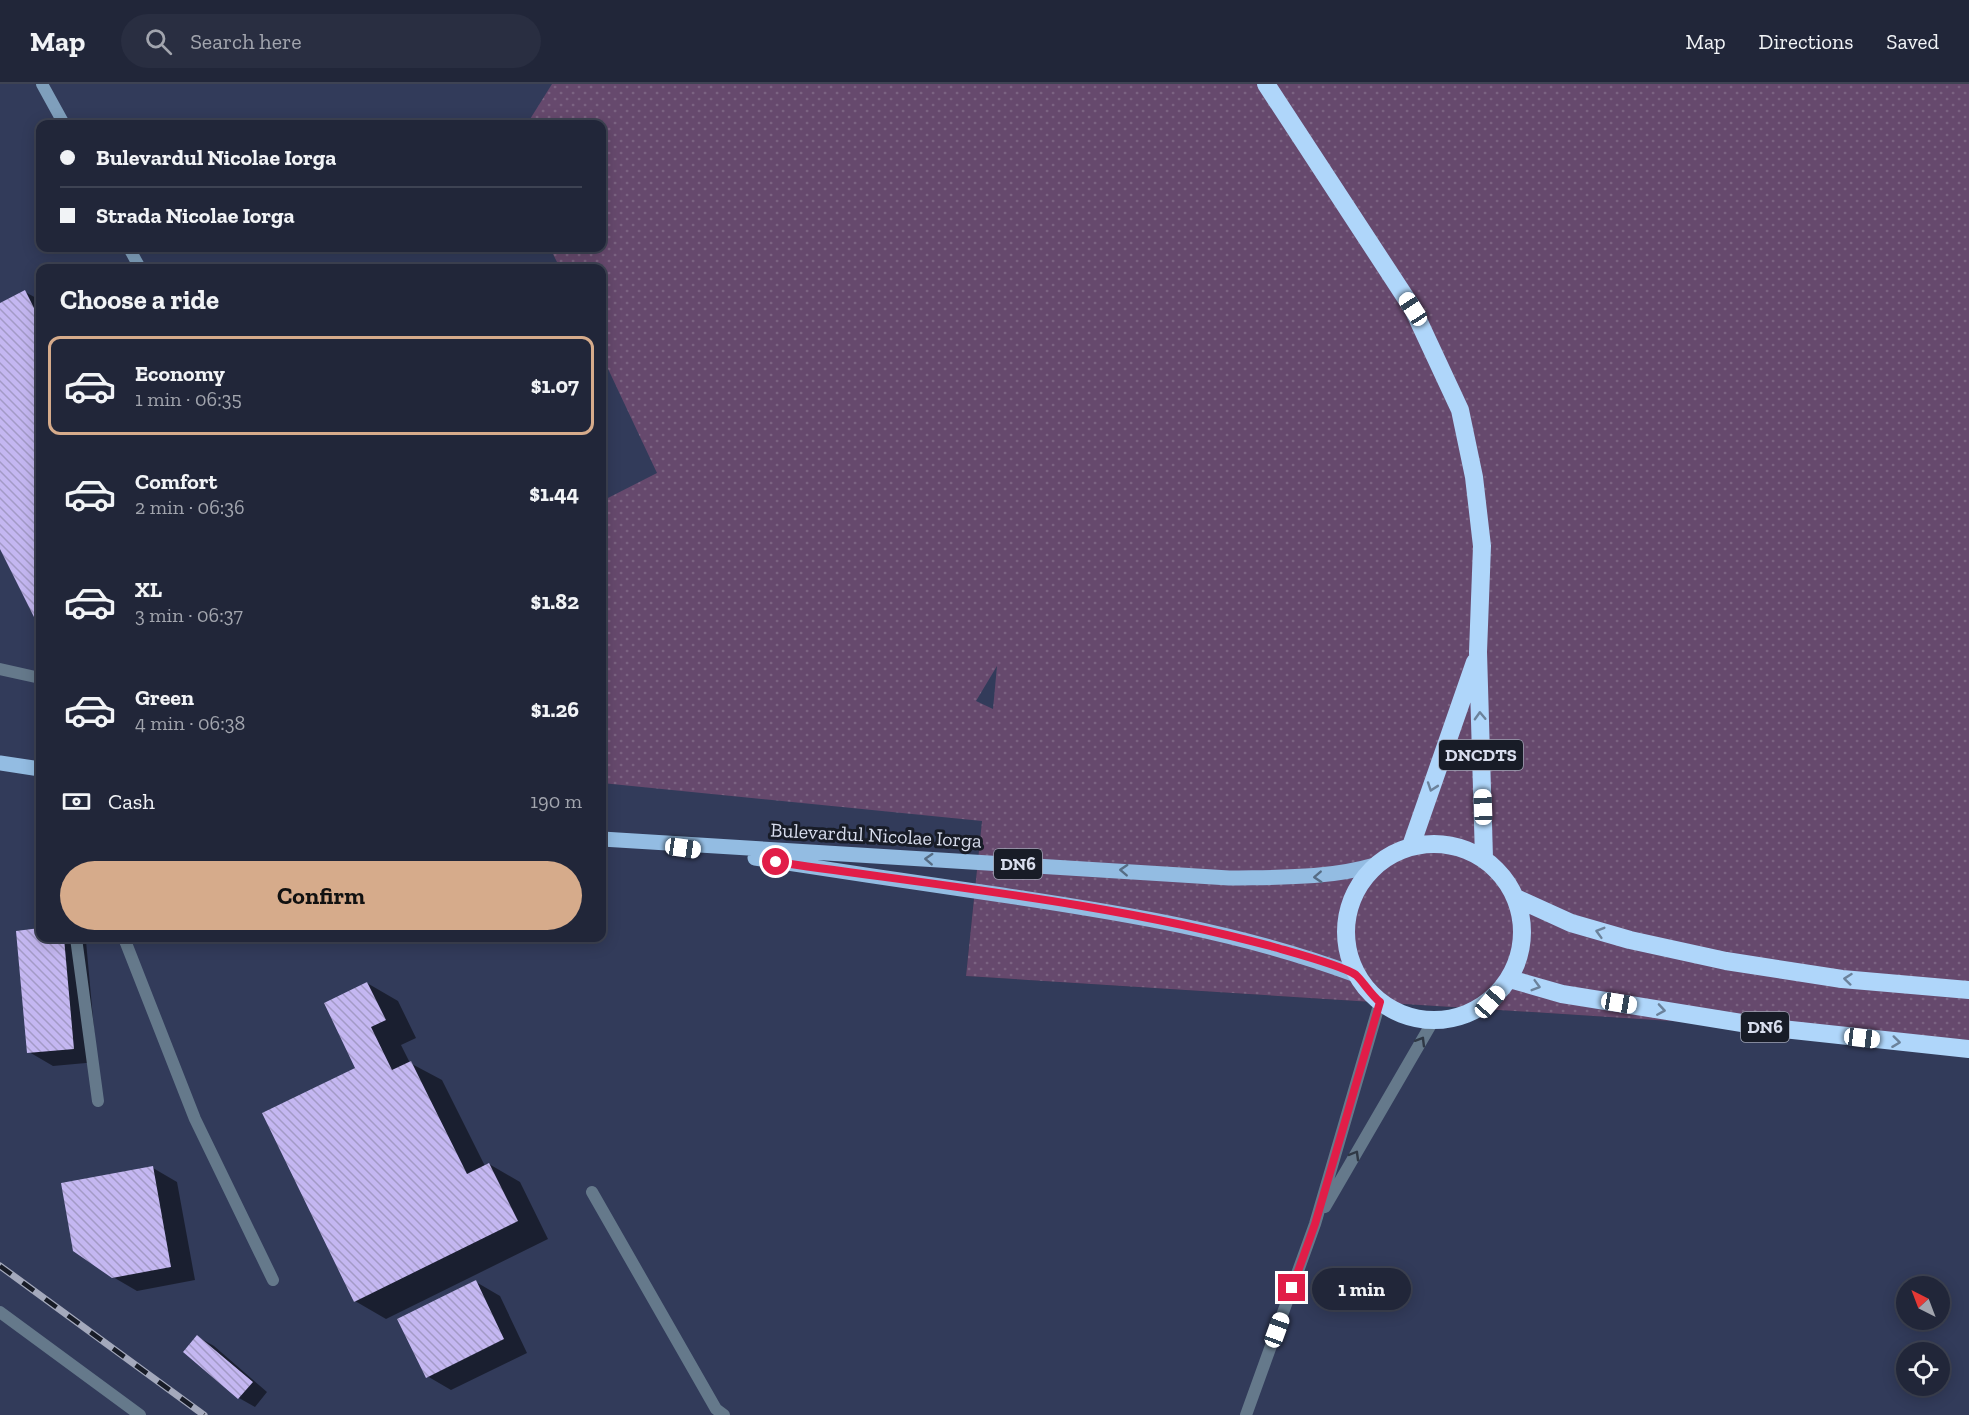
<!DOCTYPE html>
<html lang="en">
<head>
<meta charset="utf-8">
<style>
	:root { --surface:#212639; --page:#292e41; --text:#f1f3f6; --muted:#a2a5ae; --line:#3e4353; --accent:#d6ab8b }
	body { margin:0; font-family:"Zilla Slab",serif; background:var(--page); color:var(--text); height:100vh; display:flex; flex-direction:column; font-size:22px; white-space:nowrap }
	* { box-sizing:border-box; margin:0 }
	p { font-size:20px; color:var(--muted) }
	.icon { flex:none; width:33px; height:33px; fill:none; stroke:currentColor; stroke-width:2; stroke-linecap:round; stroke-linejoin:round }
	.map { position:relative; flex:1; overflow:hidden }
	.drawer { position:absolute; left:36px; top:180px; width:570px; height:678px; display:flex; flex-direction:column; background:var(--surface); border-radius:12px; box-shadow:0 3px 15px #0003,0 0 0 2px var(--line) }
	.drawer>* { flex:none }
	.banner { position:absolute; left:36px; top:36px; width:570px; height:132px; border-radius:12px; box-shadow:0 3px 15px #0003,0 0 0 2px var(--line); display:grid; align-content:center; height:132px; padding:0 24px; background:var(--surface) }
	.needle { width:39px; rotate:318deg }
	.buttons { position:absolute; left:1896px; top:1192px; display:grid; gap:12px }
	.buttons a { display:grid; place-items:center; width:54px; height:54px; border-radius:50%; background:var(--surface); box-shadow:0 3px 15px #0003,0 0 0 2px var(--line); font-size:30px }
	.end { position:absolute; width:27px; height:27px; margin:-14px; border:8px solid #e11d48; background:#fff; box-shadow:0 0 0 3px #fff }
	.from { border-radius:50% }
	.bubble { position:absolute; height:42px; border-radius:21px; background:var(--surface); box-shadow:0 3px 15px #0003,0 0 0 2px var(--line); font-size:20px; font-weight:700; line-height:42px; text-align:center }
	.car { position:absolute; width:18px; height:36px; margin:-18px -9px; border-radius:8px; box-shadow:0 0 4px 2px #0007; background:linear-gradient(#fff 24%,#345 0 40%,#fff 0 76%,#345 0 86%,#fff 0) }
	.banner b { display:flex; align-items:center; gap:21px; height:57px; font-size:22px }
	.banner b+b { border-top:2px solid var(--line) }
	.banner i { width:15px; height:15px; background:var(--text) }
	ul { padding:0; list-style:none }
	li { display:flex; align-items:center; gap:18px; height:99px; margin:0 12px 9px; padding:0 12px; border:3px solid transparent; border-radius:12px }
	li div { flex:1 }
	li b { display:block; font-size:22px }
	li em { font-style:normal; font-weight:700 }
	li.current { border-color:var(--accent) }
	li>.icon { width:54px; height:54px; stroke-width:1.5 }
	h2 { padding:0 24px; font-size:27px; line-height:72px }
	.pay { display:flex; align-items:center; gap:15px; height:66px; padding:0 24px; font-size:22px }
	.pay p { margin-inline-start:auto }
	.primary-button { display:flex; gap:12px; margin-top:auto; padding:12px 24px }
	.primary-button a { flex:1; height:69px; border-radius:36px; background:var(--accent); color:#111; font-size:24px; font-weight:700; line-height:69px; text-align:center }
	header { display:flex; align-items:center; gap:36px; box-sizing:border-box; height:84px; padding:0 30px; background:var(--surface); border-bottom:2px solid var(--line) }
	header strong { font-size:28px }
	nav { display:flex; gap:33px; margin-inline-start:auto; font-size:21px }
	.search { width:420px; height:54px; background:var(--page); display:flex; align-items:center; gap:15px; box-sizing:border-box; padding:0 21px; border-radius:33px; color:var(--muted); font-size:22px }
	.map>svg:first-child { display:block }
</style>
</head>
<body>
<header>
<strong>Map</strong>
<div class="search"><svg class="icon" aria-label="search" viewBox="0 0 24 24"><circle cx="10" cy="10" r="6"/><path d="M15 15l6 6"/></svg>Search here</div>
<nav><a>Map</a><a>Directions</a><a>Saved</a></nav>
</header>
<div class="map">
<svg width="1969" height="1331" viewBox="0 0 1969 1331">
	<defs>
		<pattern id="grass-dots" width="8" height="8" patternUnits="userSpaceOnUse" patternTransform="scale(1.5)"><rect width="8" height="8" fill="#66496d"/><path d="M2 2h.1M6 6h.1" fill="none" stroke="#7b6382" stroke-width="1.8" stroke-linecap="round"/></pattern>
		<pattern id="building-back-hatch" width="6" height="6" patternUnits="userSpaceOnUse" patternTransform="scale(1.5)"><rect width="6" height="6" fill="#c4b7f1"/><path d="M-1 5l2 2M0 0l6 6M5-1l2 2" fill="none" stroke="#a39ac6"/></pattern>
	</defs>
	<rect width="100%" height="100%" fill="#2c334c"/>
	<path fill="#323b5a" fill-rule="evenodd" d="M0,0H704L1001,553L966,892L1969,956V1331H0ZM40,40H602V164H40ZM40,184H602V854H40ZM1906,1203H1940V1236H1906ZM1906,1269H1940V1302H1906Z"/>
	<path fill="url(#grass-dots)" fill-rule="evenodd" d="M552,0H1969V956L966,892L982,737L602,699V417L657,389L602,272V184H560L550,164H602V40H527ZM997,582L993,625L976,617Z"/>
	<path fill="#0007" d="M25,208L40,216V541L0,462V221Z
		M40,846V854H79L86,857L97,978L53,982L29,968L18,848Z
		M367,899L398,917L416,954L401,961L410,979L442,996L485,1082L489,1080L520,1098L548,1155L386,1235L355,1217L357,984Z
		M153,1084L177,1098L195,1196L137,1207L113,1193Z
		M476,1198L500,1212L527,1269L451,1306L427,1292Z
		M198,1253L214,1262L267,1308L255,1323L239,1314Z"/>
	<path fill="url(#building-back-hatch)" d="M25,206L40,236V545L0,465V219Z
		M40,844V854H64L74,965L27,969L16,847Z
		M367,898L386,936L371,943L392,986L411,977L467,1090L489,1079L518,1137L354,1218L262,1029L355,984L324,919Z
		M153,1082L171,1183L112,1194L73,1167L61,1099Z
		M476,1196L504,1255L426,1294L397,1235Z
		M197,1251L253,1298L238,1315L183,1268Z"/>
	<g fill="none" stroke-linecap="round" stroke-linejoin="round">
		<path stroke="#65798b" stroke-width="12" d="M0,585L40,594
			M76,854L98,1017
			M124,854L195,1035L273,1196
			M592,1108L716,1325L724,1331"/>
		<path stroke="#65798b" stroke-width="12" d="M1325,1123L1433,937
			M0,1228L140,1331
			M1246,1331L1315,1140L1380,918"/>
		<path stroke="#7f9fbc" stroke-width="12" d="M42,0L64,40
			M129,164L140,184"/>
		<path stroke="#93bce2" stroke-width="15" d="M0,679L40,685
			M602,755L1229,794C1279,793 1327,795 1375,781
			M755,774C837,787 920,799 1002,811C1122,829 1242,848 1356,891"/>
		<path stroke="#afd6fa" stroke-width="18" d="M1266,0L1413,225L1460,326L1474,393L1482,462L1478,568L1484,774
			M1346 848a88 88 0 1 1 176 0a88 88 0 1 1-176 0Z
			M1411,762L1475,578
			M1516,814L1571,839L1630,856L1726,877L1842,895L1969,906
			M1510,895L1562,910L1773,944L1969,965"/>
		<defs>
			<path id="rail" d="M0,1182L204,1331"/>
		</defs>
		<use href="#rail" stroke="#a4a9bc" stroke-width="7"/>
		<use href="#rail" stroke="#181c27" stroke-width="4.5" stroke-dasharray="14" stroke-linecap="butt"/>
	</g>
	<defs><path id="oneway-chevron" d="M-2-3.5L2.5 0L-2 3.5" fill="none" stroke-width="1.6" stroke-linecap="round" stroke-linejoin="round" transform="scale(1.5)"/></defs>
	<g stroke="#6b829b">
		<use href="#oneway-chevron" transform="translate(1480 632) rotate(-92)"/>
		<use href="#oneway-chevron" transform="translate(1432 703) rotate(109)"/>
		<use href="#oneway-chevron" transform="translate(1600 848) rotate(-164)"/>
		<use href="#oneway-chevron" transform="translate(1848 895) rotate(-174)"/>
		<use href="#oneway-chevron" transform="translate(1536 902) rotate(16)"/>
		<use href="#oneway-chevron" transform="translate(1661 926) rotate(9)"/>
		<use href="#oneway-chevron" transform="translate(1896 958) rotate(7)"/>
	</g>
	<g stroke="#566c84">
		<use href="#oneway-chevron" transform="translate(929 775) rotate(-177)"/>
		<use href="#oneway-chevron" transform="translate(1124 786) rotate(-177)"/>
		<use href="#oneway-chevron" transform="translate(1318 793) rotate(177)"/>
	</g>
	<g stroke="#2f3845">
		<use href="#oneway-chevron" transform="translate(1421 957) rotate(-59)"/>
		<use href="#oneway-chevron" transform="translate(1355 1071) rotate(-60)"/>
	</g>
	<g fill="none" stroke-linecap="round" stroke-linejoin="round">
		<path stroke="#e11d48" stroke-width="8" d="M776,778C942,802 1112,819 1274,863C1291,868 1344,882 1356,891C1361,895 1372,912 1380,918L1315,1140L1292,1204"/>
	</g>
	<g text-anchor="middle" stroke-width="6" stroke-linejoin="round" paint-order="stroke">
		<g fill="#181c27" stroke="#9ea3b2" stroke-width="1.5">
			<rect x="1439" y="656" width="84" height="30" rx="4.5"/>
			<rect x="994" y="765" width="48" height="30" rx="4.5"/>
			<rect x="1741" y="928" width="48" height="30" rx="4.5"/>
		</g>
		<g font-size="18" font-weight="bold" fill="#d8dded">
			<text x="1481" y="677">DNCDTS</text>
			<text x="1018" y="786">DN6</text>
			<text x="1765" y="949">DN6</text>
		</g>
		<g font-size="20" fill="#d8dded" stroke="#181c27">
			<text transform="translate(876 751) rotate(3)" y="7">Bulevardul Nicolae Iorga</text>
		</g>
	</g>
</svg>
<div class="buttons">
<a><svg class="needle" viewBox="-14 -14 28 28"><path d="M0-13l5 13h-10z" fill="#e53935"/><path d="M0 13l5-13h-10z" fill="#a2a5ae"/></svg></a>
<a><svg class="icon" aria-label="locate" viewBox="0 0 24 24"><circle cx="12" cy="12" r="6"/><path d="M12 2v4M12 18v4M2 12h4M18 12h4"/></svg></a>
</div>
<i class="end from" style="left:776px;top:778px"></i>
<i class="end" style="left:1292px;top:1204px"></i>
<div class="bubble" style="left:1312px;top:1184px;width:99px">1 min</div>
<i class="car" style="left:1413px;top:225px;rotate:327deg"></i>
<i class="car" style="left:1483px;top:723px;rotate:358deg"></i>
<i class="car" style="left:683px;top:764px;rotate:98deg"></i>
<i class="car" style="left:1490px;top:918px;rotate:41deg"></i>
<i class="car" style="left:1619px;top:919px;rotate:99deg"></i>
<i class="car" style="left:1862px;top:954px;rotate:97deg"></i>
<i class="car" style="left:1277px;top:1246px;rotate:20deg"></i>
<div class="banner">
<b><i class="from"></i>Bulevardul Nicolae Iorga</b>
<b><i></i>Strada Nicolae Iorga</b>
</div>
<section class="drawer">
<h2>Choose a ride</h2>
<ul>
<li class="current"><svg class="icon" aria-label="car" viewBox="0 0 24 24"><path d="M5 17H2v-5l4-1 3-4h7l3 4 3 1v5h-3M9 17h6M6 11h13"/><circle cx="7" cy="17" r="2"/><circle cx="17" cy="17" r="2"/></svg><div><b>Economy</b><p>1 min · 06:35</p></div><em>$1.07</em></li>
<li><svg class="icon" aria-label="car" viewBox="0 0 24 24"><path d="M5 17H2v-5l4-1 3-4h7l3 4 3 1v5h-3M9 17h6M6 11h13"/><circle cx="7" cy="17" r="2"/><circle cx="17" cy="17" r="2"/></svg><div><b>Comfort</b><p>2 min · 06:36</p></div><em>$1.44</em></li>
<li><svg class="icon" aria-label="car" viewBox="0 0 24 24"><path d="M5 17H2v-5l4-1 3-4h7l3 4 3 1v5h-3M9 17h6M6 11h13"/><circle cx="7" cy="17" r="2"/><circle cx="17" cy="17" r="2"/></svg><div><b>XL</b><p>3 min · 06:37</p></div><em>$1.82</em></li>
<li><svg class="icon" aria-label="car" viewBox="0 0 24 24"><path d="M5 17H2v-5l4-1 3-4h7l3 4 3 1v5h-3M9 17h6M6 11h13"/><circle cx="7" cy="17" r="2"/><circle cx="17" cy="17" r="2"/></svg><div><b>Green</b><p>4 min · 06:38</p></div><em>$1.26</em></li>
</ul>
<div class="pay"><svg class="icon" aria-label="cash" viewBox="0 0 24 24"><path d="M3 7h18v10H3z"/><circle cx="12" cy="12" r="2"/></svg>Cash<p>190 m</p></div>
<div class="primary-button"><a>Confirm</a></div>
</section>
</div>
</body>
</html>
